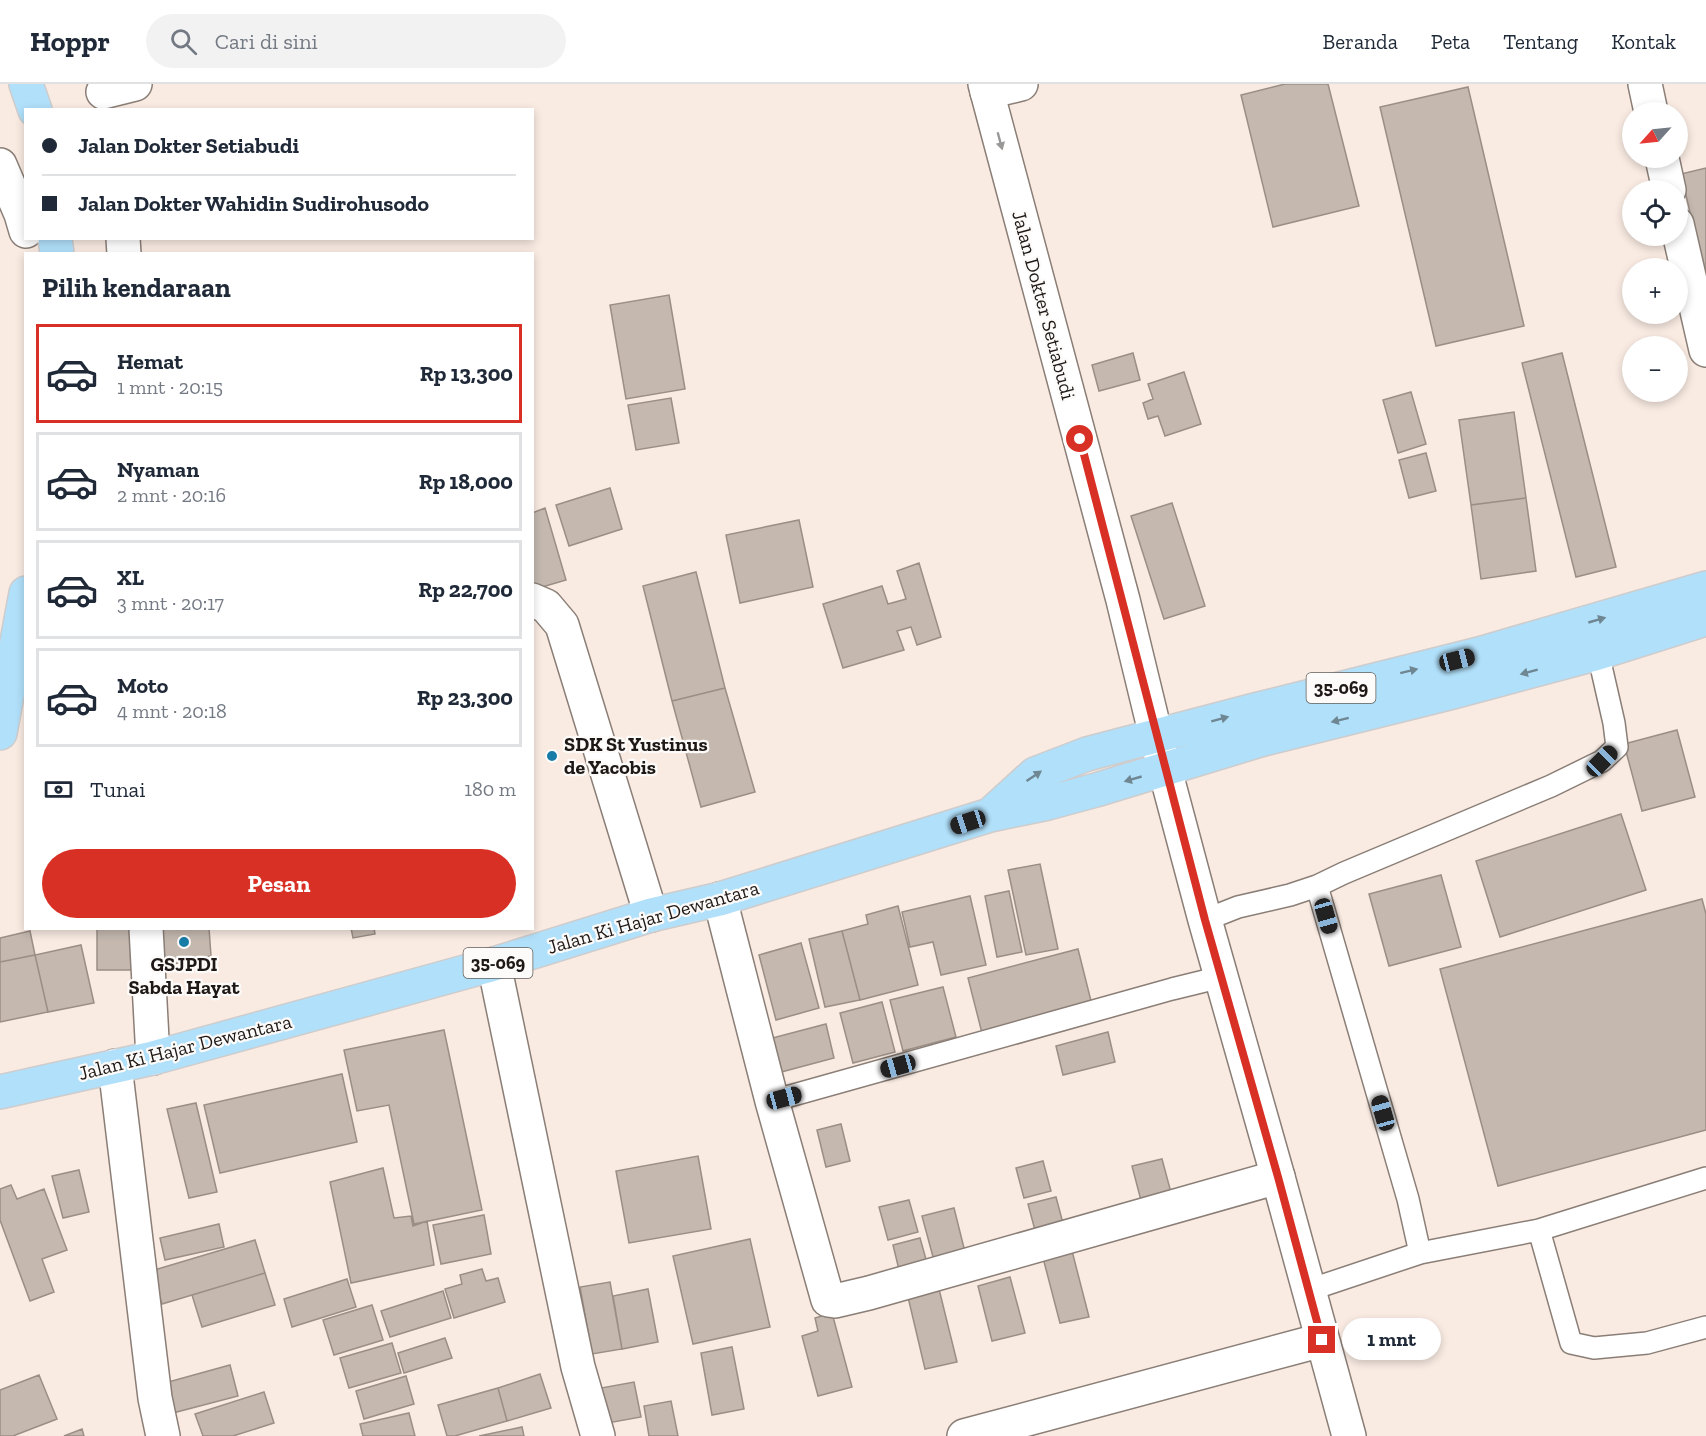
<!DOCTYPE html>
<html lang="id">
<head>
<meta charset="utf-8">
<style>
	:root { --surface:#fff; --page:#f2f2f3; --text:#1f2937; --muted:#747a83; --line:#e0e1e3; --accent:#d93025 }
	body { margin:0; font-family:"Zilla Slab",serif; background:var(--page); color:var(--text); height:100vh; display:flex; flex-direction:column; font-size:22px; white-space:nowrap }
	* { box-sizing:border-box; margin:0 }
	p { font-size:20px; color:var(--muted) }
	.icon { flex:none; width:33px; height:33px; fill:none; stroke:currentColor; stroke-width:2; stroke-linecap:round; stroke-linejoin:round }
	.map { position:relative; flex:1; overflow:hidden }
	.side { position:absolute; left:24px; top:168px; width:510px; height:678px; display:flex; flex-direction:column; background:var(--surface); border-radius:0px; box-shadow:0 3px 9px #0003 }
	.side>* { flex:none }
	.top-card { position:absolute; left:24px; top:24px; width:510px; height:132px; border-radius:0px; box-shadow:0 3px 9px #0003; display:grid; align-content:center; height:132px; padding:0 18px; background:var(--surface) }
	.needle { width:39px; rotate:243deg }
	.tools { position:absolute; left:1622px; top:18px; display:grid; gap:12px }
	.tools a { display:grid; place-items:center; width:66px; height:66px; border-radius:50%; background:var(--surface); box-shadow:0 3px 9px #0003; font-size:30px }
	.end { position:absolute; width:27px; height:27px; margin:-14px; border:8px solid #d93025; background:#fff; box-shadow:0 0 0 3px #fff }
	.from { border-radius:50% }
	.bubble { position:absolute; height:42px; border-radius:21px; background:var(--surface); box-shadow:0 3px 9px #0003; font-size:20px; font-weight:700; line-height:42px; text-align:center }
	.car { position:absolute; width:18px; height:36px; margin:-18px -9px; border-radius:8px; box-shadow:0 0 4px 2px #0007; background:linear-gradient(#222 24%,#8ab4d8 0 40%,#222 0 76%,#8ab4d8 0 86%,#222 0) }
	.top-card b { display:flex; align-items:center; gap:21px; height:57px; font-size:22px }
	.top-card b+b { border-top:2px solid var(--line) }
	.top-card i { width:15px; height:15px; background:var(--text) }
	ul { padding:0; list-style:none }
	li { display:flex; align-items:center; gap:18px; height:99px; margin:0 12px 9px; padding:0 6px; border:3px solid var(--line); border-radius:0px }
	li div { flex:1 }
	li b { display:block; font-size:22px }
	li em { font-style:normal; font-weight:700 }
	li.current { border-color:var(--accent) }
	li>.icon { width:54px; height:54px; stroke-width:1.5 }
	h2 { padding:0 18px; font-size:27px; line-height:72px }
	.pay { display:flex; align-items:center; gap:15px; height:66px; padding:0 18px; font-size:22px }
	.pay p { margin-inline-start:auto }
	.button { display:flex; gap:12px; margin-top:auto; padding:12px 18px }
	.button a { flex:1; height:69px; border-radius:36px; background:var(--accent); color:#fff; font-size:24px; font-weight:700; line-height:69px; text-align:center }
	header { display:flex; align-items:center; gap:36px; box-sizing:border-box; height:84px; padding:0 30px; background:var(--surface); border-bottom:2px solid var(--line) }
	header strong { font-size:28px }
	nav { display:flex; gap:33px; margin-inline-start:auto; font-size:21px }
	.search { width:420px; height:54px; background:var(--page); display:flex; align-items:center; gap:15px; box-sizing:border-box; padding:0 21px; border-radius:33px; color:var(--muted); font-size:22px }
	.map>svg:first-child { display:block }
</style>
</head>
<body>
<header>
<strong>Hoppr</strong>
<div class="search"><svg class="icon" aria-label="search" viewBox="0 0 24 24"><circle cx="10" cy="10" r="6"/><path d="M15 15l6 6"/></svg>Cari di sini</div>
<nav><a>Beranda</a><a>Peta</a><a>Tentang</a><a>Kontak</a></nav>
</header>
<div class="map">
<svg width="1706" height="1352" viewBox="0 0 1706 1352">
	<rect width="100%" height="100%" fill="#f9ebe2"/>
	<path fill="#c4b8af" stroke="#9a8e85" stroke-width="1.5" d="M1285,0H1328L1359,122L1273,143L1241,11Z
		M1468,3L1524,242L1436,262L1380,23Z
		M1706,84V197L1681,90Z
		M669,211L685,305L626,315L610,221Z
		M1133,269L1140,296L1099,307L1092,281Z
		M1562,269L1616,483L1576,493L1522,279Z
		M1184,288L1201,340L1165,352L1158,332L1148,335L1143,319L1153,315L1148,300Z
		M1411,308L1426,360L1398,369L1383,316Z
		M671,314L679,359L636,366L628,321Z
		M1514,328L1526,414L1471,421L1459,336Z
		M1426,369L1436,407L1409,414L1399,376Z
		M610,404L622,445L569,462L556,421Z
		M1526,414L1536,487L1481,495L1471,421Z
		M1172,419L1205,522L1164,535L1131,432Z
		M545,424L566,496L532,506V429Z
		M799,436L813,503L740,519L726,451Z
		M919,479L941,553L917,561L911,543L897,547L904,566L843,584L823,520L882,502L888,520L906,515L897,487Z
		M696,488L725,604L672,617L643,502Z
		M725,604L755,708L701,723L672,617Z
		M1677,646L1695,713L1642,727L1624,660Z
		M1621,730L1646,806L1500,853L1476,777Z
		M1040,780L1058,865L1026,871L1008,786Z
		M1441,791L1461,863L1389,882L1369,810Z
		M1009,807L1022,868L997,873L985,812Z
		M970,812L986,881L941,891L933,858L910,863L902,828Z
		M1702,815L1706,830V1046L1498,1102L1440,885Z
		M898,822L918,901L860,916L842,847L868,840L866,831Z
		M97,844H139L140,886H97Z
		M157,844H209L211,872L159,883Z
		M351,844H374L375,850L353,854Z
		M30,847L35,871L0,878V854Z
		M842,847L860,916L825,923L809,855Z
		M801,859L819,924L776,936L759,871Z
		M81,861L94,919L48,928L35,871Z
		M1078,865L1093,925L983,953L968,894Z
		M35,871L48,928L0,938V878Z
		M943,903L956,953L903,967L890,916Z
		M882,918L895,968L853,979L840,929Z
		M826,940L834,974L770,991L761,957Z
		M444,946L482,1126L414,1140L389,1021L357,1027L344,966Z
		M1108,948L1115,978L1063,991L1056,962Z
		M342,990L357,1058L220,1089L204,1021Z
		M196,1019L217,1108L189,1114L167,1025Z
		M841,1040L850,1077L826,1083L817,1046Z
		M698,1072L711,1145L629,1159L616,1087Z
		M1162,1075L1173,1116L1143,1124L1132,1082Z
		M1043,1077L1051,1107L1024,1114L1016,1084Z
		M383,1084L394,1134L411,1132L413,1142L427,1137L434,1181L351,1199L330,1098Z
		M79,1086L89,1128L63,1134L52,1092Z
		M11,1101L17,1115L44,1105L67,1166L42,1175L54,1208L30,1217L0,1136V1105Z
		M1056,1113L1064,1143L1036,1150L1028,1120Z
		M909,1116L918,1148L888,1156L879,1123Z
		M954,1124L967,1176L936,1184L922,1132Z
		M484,1131L491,1170L441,1180L433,1141Z
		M219,1140L224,1163L165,1176L160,1154Z
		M920,1154L929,1186L901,1194L893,1161Z
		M750,1155L770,1243L693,1260L673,1172Z
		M255,1156L265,1189L162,1220L151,1187Z
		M1071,1163L1089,1233L1060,1239L1042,1170Z
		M482,1185L486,1197L498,1194L505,1218L454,1234L445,1205L462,1200L460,1191Z
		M265,1189L275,1221L202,1243L192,1211Z
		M1010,1193L1025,1249L992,1257L978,1202Z
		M347,1195L356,1223L292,1243L284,1215Z
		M610,1198L622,1265L592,1270L580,1203Z
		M648,1205L658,1258L622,1265L613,1212Z
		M939,1205L957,1278L925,1285L908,1213Z
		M443,1207L451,1234L390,1253L381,1227Z
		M372,1221L383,1256L334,1271L323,1236Z
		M832,1229L852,1303L818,1312L802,1252L818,1247L815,1234Z
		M445,1254L452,1274L404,1289L398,1269Z
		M392,1259L401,1289L349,1304L340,1274Z
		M732,1263L744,1325L712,1331L701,1269Z
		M230,1281L238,1312L169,1330L161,1300Z
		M540,1290L551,1324L507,1337L498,1304Z
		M39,1291L57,1335L13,1352H0V1306Z
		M406,1292L414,1320L364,1335L356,1307Z
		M634,1298L641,1333L608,1339L601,1304Z
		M498,1304L507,1337L455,1352H447L438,1321Z
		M264,1308L274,1339L233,1352H203L195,1330Z
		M671,1317L678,1352H649L644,1322Z
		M409,1329L415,1352H363L360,1340Z
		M522,1343L524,1352H479Z
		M82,1345L84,1352H64Z"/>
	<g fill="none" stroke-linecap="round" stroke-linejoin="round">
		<defs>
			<path id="lane" d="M1317,802L1344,789L1551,702L1602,677L1617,663L1614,639L1598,569
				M1205,836L1238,823L1290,811L1317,802L1408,1115L1420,1169L1309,1206
				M772,1017L1172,905L1221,893
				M1539,1146L1571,1259L1594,1264L1647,1259L1706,1243
				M1420,1169L1539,1146L1706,1094"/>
			<path id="street" d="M1645,0L1651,28
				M103,8L135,0
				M987,8L1021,0
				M1662,74L1669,106
				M1677,140L1706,266
				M123,154L124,170
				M532,516L546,522L562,541L651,831
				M720,815L772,1017L828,1216L835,1217L869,1209L1278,1093
				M146,844L153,974
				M494,880L578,1283L598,1352
				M115,982L155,1314L163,1352
				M964,1352L1322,1256"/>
			<path id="secondary" d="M985,0L1123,516L1156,652L1205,836L1278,1093L1349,1352
				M0,81L21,130L26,147"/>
			<path id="primary" d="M26,0L35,26
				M55,154L57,170
				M0,649L26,509
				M992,729L1035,690L1087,670L1255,626L1479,570L1706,504
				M0,1008L153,974L494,880L651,831L720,815L990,731L1048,719L1096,706L1260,656L1453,608L1598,569L1706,535"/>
		</defs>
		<use href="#lane" stroke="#8a7e76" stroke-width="24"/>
		<use href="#street" stroke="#8a7e76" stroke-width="36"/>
		<use href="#secondary" stroke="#8a7e76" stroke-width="36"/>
		<use href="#primary" stroke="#cecccc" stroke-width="36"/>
		<use href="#lane" stroke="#fff" stroke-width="21"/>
		<use href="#street" stroke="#fff" stroke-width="33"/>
		<use href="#secondary" stroke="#fff" stroke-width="33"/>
		<use href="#primary" stroke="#b1e0fa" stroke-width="33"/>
	</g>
	<defs><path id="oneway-solid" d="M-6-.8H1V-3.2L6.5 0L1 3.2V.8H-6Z" transform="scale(1.5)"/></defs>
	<use fill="#9a9896" href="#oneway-solid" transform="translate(1000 57) rotate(75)"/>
	<g fill="#6f8693">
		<use href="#oneway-solid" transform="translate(1597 536) rotate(-16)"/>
		<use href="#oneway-solid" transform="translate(1409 587) rotate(-14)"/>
		<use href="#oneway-solid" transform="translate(1529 588) rotate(165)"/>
		<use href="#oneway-solid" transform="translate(1220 635) rotate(-15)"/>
		<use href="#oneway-solid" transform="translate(1340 636) rotate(166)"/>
		<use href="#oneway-solid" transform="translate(1034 692) rotate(-34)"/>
		<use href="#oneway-solid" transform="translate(1133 695) rotate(164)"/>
	</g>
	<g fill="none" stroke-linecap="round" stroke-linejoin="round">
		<path stroke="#d93025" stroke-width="8" d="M1080,355L1205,836L1278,1093L1322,1256"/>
	</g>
	<g fill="#177ca7" stroke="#fdfbf9" stroke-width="2">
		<circle cx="552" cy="672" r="6"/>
		<circle cx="184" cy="858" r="6"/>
	</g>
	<g text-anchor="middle" stroke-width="4.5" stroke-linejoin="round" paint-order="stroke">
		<g fill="#fdfbf9" stroke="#615d5a" stroke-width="1.5">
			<rect x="1306.5" y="589" width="69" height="30" rx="4.5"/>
			<rect x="463.5" y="864" width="69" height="30" rx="4.5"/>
		</g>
		<g font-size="18" font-weight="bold" fill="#1e1916">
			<text x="1341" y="610">35-069</text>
			<text x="498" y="885">35-069</text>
		</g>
		<g font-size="20" fill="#1e1916" stroke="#fdfbf9">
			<text transform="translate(1044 221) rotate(75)" y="7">Jalan Dokter Setiabudi</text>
			<text transform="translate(653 833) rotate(-16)" y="7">Jalan Ki Hajar Dewantara</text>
			<text transform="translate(185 963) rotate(-14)" y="7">Jalan Ki Hajar Dewantara</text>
		</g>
		<g font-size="20" font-weight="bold" fill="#1e1916" stroke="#fdfbf9" text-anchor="start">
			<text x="564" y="667">SDK St Yustinus<tspan x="564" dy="23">de Yacobis</tspan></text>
			<text x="184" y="887" text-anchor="middle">GSJPDI<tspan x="184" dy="23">Sabda Hayat</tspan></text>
		</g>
	</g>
</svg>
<div class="tools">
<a><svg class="needle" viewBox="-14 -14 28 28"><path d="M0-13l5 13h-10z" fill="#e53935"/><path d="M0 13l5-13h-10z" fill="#747a83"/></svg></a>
<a><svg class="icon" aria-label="locate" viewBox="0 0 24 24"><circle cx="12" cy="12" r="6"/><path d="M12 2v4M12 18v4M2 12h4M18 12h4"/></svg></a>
<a>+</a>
<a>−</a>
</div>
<i class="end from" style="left:1080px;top:355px"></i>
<i class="end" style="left:1322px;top:1256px"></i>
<div class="bubble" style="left:1342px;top:1234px;width:99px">1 mnt</div>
<i class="car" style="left:1457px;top:576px;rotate:76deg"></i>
<i class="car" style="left:1602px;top:677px;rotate:45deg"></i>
<i class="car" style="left:968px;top:738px;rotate:252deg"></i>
<i class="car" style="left:1326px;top:832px;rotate:164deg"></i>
<i class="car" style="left:898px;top:982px;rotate:254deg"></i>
<i class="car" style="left:784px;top:1014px;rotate:75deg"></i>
<i class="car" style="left:1383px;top:1029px;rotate:344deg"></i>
<div class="top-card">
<b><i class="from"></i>Jalan Dokter Setiabudi</b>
<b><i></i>Jalan Dokter Wahidin Sudirohusodo</b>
</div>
<section class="side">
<h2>Pilih kendaraan</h2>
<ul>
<li class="current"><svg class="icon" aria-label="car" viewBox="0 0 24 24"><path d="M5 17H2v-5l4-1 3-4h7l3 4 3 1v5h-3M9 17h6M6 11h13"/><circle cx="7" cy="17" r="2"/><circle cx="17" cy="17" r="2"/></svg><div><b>Hemat</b><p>1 mnt · 20:15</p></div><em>Rp 13,300</em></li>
<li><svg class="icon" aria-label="car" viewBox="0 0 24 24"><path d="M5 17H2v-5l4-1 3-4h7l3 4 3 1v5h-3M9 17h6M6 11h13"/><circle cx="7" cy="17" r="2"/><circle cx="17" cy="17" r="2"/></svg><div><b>Nyaman</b><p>2 mnt · 20:16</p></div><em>Rp 18,000</em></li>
<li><svg class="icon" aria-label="car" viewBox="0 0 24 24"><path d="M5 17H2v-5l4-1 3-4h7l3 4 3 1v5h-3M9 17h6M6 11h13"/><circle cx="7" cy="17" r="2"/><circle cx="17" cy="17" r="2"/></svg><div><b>XL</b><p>3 mnt · 20:17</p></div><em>Rp 22,700</em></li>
<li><svg class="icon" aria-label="car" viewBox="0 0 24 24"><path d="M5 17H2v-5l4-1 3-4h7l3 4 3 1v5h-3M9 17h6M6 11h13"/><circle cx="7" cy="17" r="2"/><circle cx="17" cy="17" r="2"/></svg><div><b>Moto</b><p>4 mnt · 20:18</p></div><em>Rp 23,300</em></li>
</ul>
<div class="pay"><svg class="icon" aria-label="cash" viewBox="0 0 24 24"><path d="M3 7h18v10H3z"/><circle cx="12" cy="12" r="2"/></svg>Tunai<p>180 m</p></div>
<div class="button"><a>Pesan</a></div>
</section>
</div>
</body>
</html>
